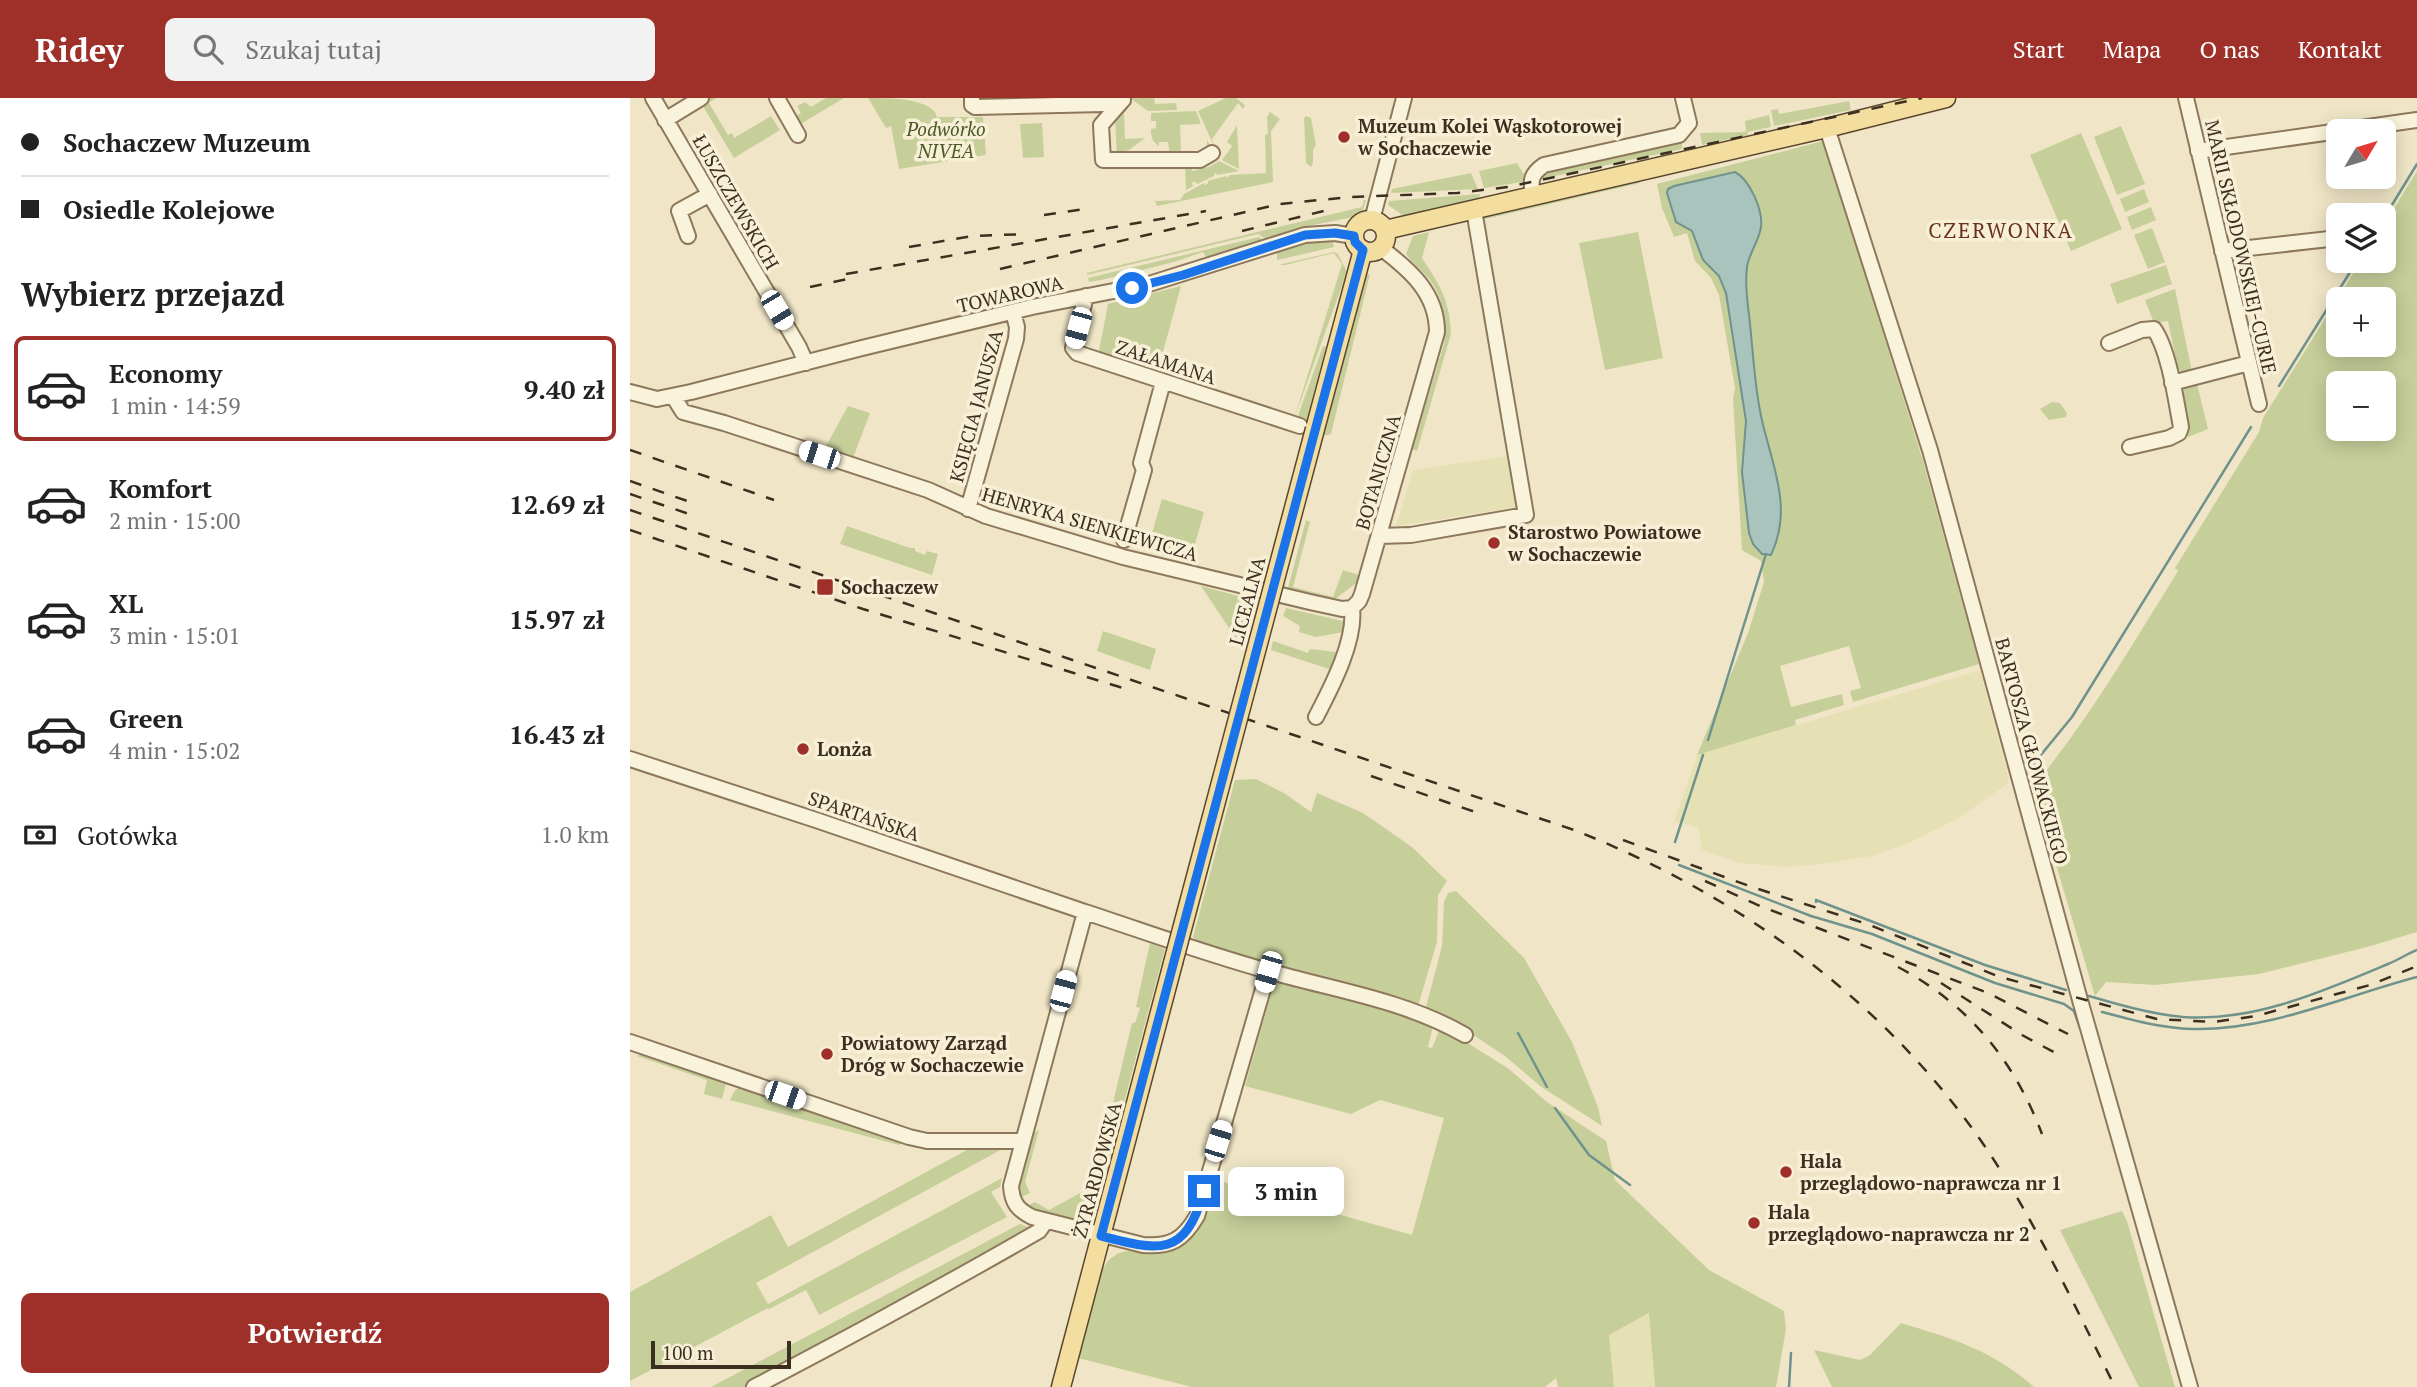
<!DOCTYPE html>
<html lang="pl">
<head>
<meta charset="utf-8">
<style>
	:root { --surface:#fff; --page:#f2f2f2; --text:#222; --muted:#767676; --line:#e0e0e0; --accent:#9e2f29 }
	body { margin:0; font-family:"PT Serif",serif; background:var(--page); color:var(--text); height:100vh; display:flex; flex-direction:column; font-size:26px; white-space:nowrap }
	* { box-sizing:border-box; margin:0 }
	p { font-size:23px; color:var(--muted) }
	.icon { flex:none; width:38px; height:38px; fill:none; stroke:currentColor; stroke-width:2; stroke-linecap:round; stroke-linejoin:round }
	.map { position:relative; flex:1; overflow:hidden }
	.side { display:flex; flex-direction:column; background:var(--surface); width:630px }
	.side>* { flex:none }
	.hud { display:grid; align-content:center; height:154px; padding:0 21px; background:var(--surface) }
	.needle { width:46px; rotate:52deg }
	.tools { position:absolute; left:1696px; top:21px; display:grid; gap:14px }
	.tools a { display:grid; place-items:center; width:70px; height:70px; border-radius:10px; background:var(--surface); box-shadow:0 4px 18px #0003; font-size:35px }
	.scale { position:absolute; left:21px; bottom:18px; width:140px; box-sizing:border-box; padding-left:7px; border:4px solid #3d2f20; border-top:0; font-size:19px; line-height:24px; white-space:nowrap; color:#3d2f20; -webkit-text-stroke:5px #f7f0d7; paint-order:stroke }
	.end { position:absolute; width:32px; height:32px; margin:-16px; border:9px solid #1a73e8; background:#fff; box-shadow:0 0 0 4px #fff }
	.from { border-radius:50% }
	.bubble { position:absolute; height:49px; border-radius:10px; background:var(--surface); box-shadow:0 4px 18px #0003; font-size:23px; font-weight:800; line-height:49px; text-align:center }
	.car { position:absolute; width:21px; height:42px; margin:-21px -10px; border-radius:9px; box-shadow:0 0 5px 2px #0007; background:linear-gradient(#fff 24%,#345 0 40%,#fff 0 76%,#345 0 86%,#fff 0) }
	.hud b { display:flex; align-items:center; gap:24px; height:66px; font-size:26px }
	.hud b+b { border-top:2px solid var(--line) }
	.hud i { width:18px; height:18px; background:var(--text) }
	ul { padding:0; list-style:none }
	li { display:flex; align-items:center; gap:21px; height:105px; margin:0 14px 10px; padding:0 7px; border:4px solid transparent; border-radius:10px }
	li div { flex:1 }
	li b { display:block; font-size:26px }
	li em { font-style:normal; font-weight:800 }
	li.on { border-color:var(--accent) }
	li>.icon { width:63px; height:63px; stroke-width:1.5 }
	h2 { padding:0 21px; font-size:32px; line-height:84px }
	.pay { display:flex; align-items:center; gap:18px; height:77px; padding:0 21px; font-size:26px }
	.pay p { margin-inline-start:auto }
	.button { display:flex; gap:14px; margin-top:auto; padding:14px 21px }
	.button a { flex:1; height:80px; border-radius:10px; background:var(--accent); color:#fff; font-size:28px; font-weight:800; line-height:80px; text-align:center }
	header { display:flex; align-items:center; gap:42px; box-sizing:border-box; height:98px; padding:0 35px; background:var(--accent); color:#fff }
	header strong { font-size:33px }
	nav { display:flex; gap:38px; margin-inline-start:auto; font-size:24px }
	.search { width:490px; height:63px; background:var(--page); display:flex; align-items:center; gap:18px; box-sizing:border-box; padding:0 24px; border-radius:10px; color:var(--muted); font-size:26px }
	main { display:flex; flex:1; min-height:0 }
	.map>svg:first-child { display:block }
</style>
</head>
<body>
<header>
<strong>Ridey</strong>
<div class="search"><svg class="icon" aria-label="search" viewBox="0 0 24 24"><circle cx="10" cy="10" r="6"/><path d="M15 15l6 6"/></svg>Szukaj tutaj</div>
<nav><a>Start</a><a>Mapa</a><a>O nas</a><a>Kontakt</a></nav>
</header>
<main>
<section class="side">
<div class="hud">
<b><i class="from"></i>Sochaczew Muzeum</b>
<b><i></i>Osiedle Kolejowe</b>
</div>
<h2>Wybierz przejazd</h2>
<ul>
<li class="on"><svg class="icon" aria-label="car" viewBox="0 0 24 24"><path d="M5 17H2v-5l4-1 3-4h7l3 4 3 1v5h-3M9 17h6M6 11h13"/><circle cx="7" cy="17" r="2"/><circle cx="17" cy="17" r="2"/></svg><div><b>Economy</b><p>1 min · 14:59</p></div><em>9.40 zł</em></li>
<li><svg class="icon" aria-label="car" viewBox="0 0 24 24"><path d="M5 17H2v-5l4-1 3-4h7l3 4 3 1v5h-3M9 17h6M6 11h13"/><circle cx="7" cy="17" r="2"/><circle cx="17" cy="17" r="2"/></svg><div><b>Komfort</b><p>2 min · 15:00</p></div><em>12.69 zł</em></li>
<li><svg class="icon" aria-label="car" viewBox="0 0 24 24"><path d="M5 17H2v-5l4-1 3-4h7l3 4 3 1v5h-3M9 17h6M6 11h13"/><circle cx="7" cy="17" r="2"/><circle cx="17" cy="17" r="2"/></svg><div><b>XL</b><p>3 min · 15:01</p></div><em>15.97 zł</em></li>
<li><svg class="icon" aria-label="car" viewBox="0 0 24 24"><path d="M5 17H2v-5l4-1 3-4h7l3 4 3 1v5h-3M9 17h6M6 11h13"/><circle cx="7" cy="17" r="2"/><circle cx="17" cy="17" r="2"/></svg><div><b>Green</b><p>4 min · 15:02</p></div><em>16.43 zł</em></li>
</ul>
<div class="pay"><svg class="icon" aria-label="cash" viewBox="0 0 24 24"><path d="M3 7h18v10H3z"/><circle cx="12" cy="12" r="2"/></svg>Gotówka<p>1.0 km</p></div>
<div class="button"><a>Potwierdź</a></div>
</section>
<div class="map">
<svg width="1787" height="1289" viewBox="0 0 1787 1289">
	<rect width="100%" height="100%" fill="#f0e6c7"/>
	<path fill="#e6e1b4" d="M878,358L888,409L766,428L783,372Z
		M1350,572L1379,681L1376,687L1327,721L1281,744L1242,758L1193,766L1155,769L1110,765L1071,752L1069,730L1044,723L1067,657Z
		M1020,1215L1025,1289H984L979,1237Z"/>
	<path fill="#c6cf9a" fill-rule="evenodd" d="M80,0H86L79,5L98,37L102,35L104,40L141,18L150,32L104,60L71,5Z
		M196,0H214L169,27L162,20L171,15L167,8L175,4L181,9Z
		M238,0C259,0 303,0 307,19H353L356,57L269,71L261,28L256,30Z
		M500,0H524L525,6L546,5L547,12L518,13Z
		M596,0H606L615,7L613,11L608,5L582,41L585,50L568,13Z
		M498,2L502,5L494,15L495,41L515,40L499,52L494,53L491,59H487L485,20Z
		M1219,3L1221,12L1144,28L1141,12L1148,11L1149,16Z
		M566,13L571,26L550,27L551,53H577V42L582,51L574,56L540,57L538,44H529V48C522,43 521,40 521,31L526,30V23H521V15Z
		M640,14L650,21L641,33L643,84L527,108L525,103L550,102L554,96L574,85L575,87L578,85V83L596,78L597,80L600,77L636,75L635,37L638,36L637,19Z
		M1139,17L1141,29L1117,34L1118,37L1072,47L1070,35L1116,34L1115,23Z
		M676,18L681,20L686,47L683,52V65L681,69L676,65L674,20Z
		M412,25L414,59L393,60L390,26Z
		M607,27L609,71L592,62L602,48L597,44Z
		M1491,28L1515,86L1487,97L1464,39Z
		M1451,35L1492,131L1441,153L1400,57Z
		M1052,37V51L906,82L915,71Z
		M1193,43L1293,363L1349,566L1223,604L1220,593L1231,590L1219,548L1150,568L1161,609L1212,596L1214,607L1165,622L1166,627L1067,657L1118,535L1134,484L1131,463L1112,452L1103,301L1105,290L1089,197L1081,180L1065,163L1057,135L1044,139L1032,110L1027,86Z
		M589,63L609,73L587,77L586,75L584,76V78L567,86L565,83L562,85L563,88L556,92L555,64L561,65L562,73L579,69Z
		M887,65L898,83L854,90L849,73Z
		M1787,73V834L1737,849L1629,876L1525,887L1476,884L1465,898L1403,689C1459,621 1502,547 1548,473L1545,470L1629,334L1633,320L1731,163H1754V127ZM1708,201H1754V247H1708ZM1754,285V331H1708V285Z
		M841,75L848,91L761,95L762,91Z
		M1009,82L1010,85L851,122L852,116Z
		M1514,91L1519,104L1495,114L1490,101Z
		M850,96L848,105L775,119L758,107L759,103Z
		M734,102H736L732,115L729,118L673,129L636,141L628,136L457,177V175L732,109Z
		M1521,109L1526,122L1502,132L1497,119Z
		M1522,130L1535,164L1518,171L1504,137Z
		M799,134L792,160C810,187 820,203 821,236L787,353L782,351L814,246C816,223 814,200 799,181C792,172 782,165 776,156L783,138Z
		M1008,134L1033,260L975,272L949,145Z
		M629,139L633,142L577,160L573,154L544,164L471,182L459,184L458,180Z
		M702,142L704,149L647,162V154C659,141 685,143 702,142Z
		M704,154L708,156L717,174L664,321L712,166L704,155L655,167H648Z
		M1536,167L1542,186L1487,206L1480,186Z
		M740,176L701,336L694,338L736,177Z
		M551,188L527,276L468,258L478,206Z
		M1545,191L1562,274L1554,275L1548,271L1538,223L1524,225L1515,202Z
		M693,248L696,249L675,327L665,326Z
		M1567,286L1578,331L1558,339L1549,297L1553,289Z
		M1422,304L1430,305L1437,315L1436,319L1419,322L1410,311Z
		M218,308L240,315L223,360L195,350Z
		M532,401L574,414L560,464L517,452Z
		M676,422L680,424L663,489L703,499L713,472L732,478L730,483H727L725,486L705,501L658,490Z
		M217,428L280,450H285V453L295,457L297,453L308,456L302,477L210,446Z
		M571,488L627,503L624,505L623,516L618,515L610,533L618,537L616,542L605,539Z
		M656,510L717,524L714,534L686,539L669,534L670,528L653,518Z
		M473,533L526,551L520,572L467,553Z
		M643,543L678,555L680,551L706,554L708,557L703,571H699L641,552Z
		M626,681L654,695L681,714L687,695L733,715L782,749L817,783L808,797L807,844L788,908L710,884L650,870L572,847L563,839L605,682Z
		M826,793L894,860L942,944L968,1009L972,1028L910,988L875,958L834,931L798,913L796,909L812,848L814,804L818,795Z
		M520,845L535,851L466,1109L461,1118L452,1122L451,1126L402,1112L396,1109L405,1104L419,1112L463,1088L502,925H505L510,910L506,909Z
		M646,878L769,915L803,928L798,949L802,950L811,928L879,971L917,1004L976,1043L985,1082L1079,1172L1154,1213L1156,1231L1146,1289H1025L1019,1215L979,1237L984,1289H928L926,1280L915,1289H562L448,1260C454,1236 464,1178 479,1162C505,1136 541,1178 570,1128C577,1115 580,1096 583,1081L782,1137L814,1020L750,1002L721,1016L615,988Z
		M16,955L97,982L92,1001L74,996L77,982L7,958Z
		M114,988L276,1043L269,1047L100,1002L105,992Z
		M409,1032L395,1084L400,1095L389,1100L387,1087L399,1038Z
		M346,1047L376,1049L126,1185L138,1206L372,1080L370,1089L361,1094L377,1119L189,1217L176,1192L139,1211L138,1210L0,1283V1194L141,1117L158,1149Z
		M1492,1113L1497,1123L1545,1289H1509L1430,1132Z
		M390,1126L404,1131L118,1289H81Z
		M1271,1225C1324,1241 1362,1252 1404,1289H1202L1184,1252L1230,1262L1240,1257Z"/>
	<path fill="#a9c4bd" stroke="#6f938c" stroke-width="2" d="M1105,74C1120,82 1133,112 1131,129C1129,143 1119,155 1117,169C1115,184 1117,202 1119,217C1123,250 1124,285 1131,318C1141,365 1164,409 1141,457L1132,456L1123,446L1119,435L1112,374L1116,323L1096,195L1089,178L1073,162L1062,133L1046,124L1037,95L1038,91L1044,88Z"/>
	<g fill="none" stroke-linecap="round" stroke-linejoin="round">
		<path stroke="#6f938c" stroke-width="2.5" d="M1754,120L1787,66
			M1649,288L1727,163
			M1078,642L1136,456
			M1401,669L1442,619L1621,329
			M1045,744L1073,657
			M1049,767L1181,818L1242,836L1365,885L1434,906L1444,913L1450,930
			M1186,804V802L1355,867L1436,892
			M1459,898C1490,907 1521,916 1553,919C1624,924 1694,893 1758,866C1768,862 1777,856 1787,852
			M1472,914C1502,922 1531,930 1562,931C1639,933 1714,898 1787,879
			M888,935L917,989
			M925,1010L959,1057L1000,1087
			M1159,1289L1161,1255"/>
		<defs>
			<path id="minor" d="M23,0L169,249L176,265
				M147,0L168,37
				M342,0V7L345,9L473,6L493,2
				M1556,0L1629,306
				M492,3L471,27L473,62H570L582,55
				M35,22L71,0
				M1197,30L1300,352L1450,902L1560,1289
				M1568,53L1787,22
				M903,97C900,82 901,76 914,67L1049,37L1059,25L1053,0
				M742,122L774,0
				M58,138L49,113L80,96
				M1592,153L1708,140
				M456,198L443,250L447,255L670,328
				M1479,245L1512,232L1524,231C1539,252 1546,303 1551,329L1549,335L1539,340L1500,349
				M1542,285L1619,265
				M0,294L27,301L61,294L232,250L402,209L519,186L675,137L705,135L724,138
				M43,298L53,314L94,325L298,392L356,418L493,459L680,504L712,511L722,510
				M338,411L386,241L387,229L383,214
				M749,438L781,437L896,417L844,112
				M494,442L514,372L511,365L533,284
				M722,510L729,503L732,496L807,234C807,195 780,172 751,150
				M686,619C701,590 726,543 722,510
				M0,661L189,723L455,814L381,1088C382,1105 388,1112 402,1119L513,1147C541,1149 553,1142 567,1118L638,874
				M455,814C516,834 576,856 638,873C704,892 774,902 835,937
				M0,944L279,1039L297,1043H392
				M124,1289C220,1239 315,1187 409,1133L416,1123"/>
			<path id="major" d="M724 138a16 16 0 1 1 32 0a16 16 0 1 1-32 0Z
				M755,132L1197,30L1316,0
				M685,331L733,152
				M431,1289L543,865"/>
		</defs>
		<use href="#minor" stroke="#8d785c" stroke-width="18"/>
		<use href="#major" stroke="#5b4630" stroke-width="21"/>
		<use href="#minor" stroke="#faf3db" stroke-width="14"/>
		<use href="#major" stroke="#f3de9f" stroke-width="18"/>
		<path stroke="#3d2f20" stroke-width="2.5" stroke-dasharray="12 12" stroke-linecap="butt" d="M414,117L455,111
			M612,133L702,111
			M279,149L342,138L397,136
			M370,171L650,106L720,99L827,95L878,89L1292,0
			M216,176L576,113
			M180,189L227,179
			M0,352L144,402
			M0,383L63,405
			M0,396L59,416
			M0,412L944,732C1117,800 1271,914 1371,1073C1414,1142 1449,1216 1485,1289
			M0,432L233,511L493,590
			M741,678L848,715
			M993,742L1122,789L1237,826L1370,879L1527,921L1584,924L1626,918L1740,887L1787,868
			M1075,783L1130,808L1358,895L1438,936
			M1268,869C1338,906 1384,962 1412,1036
			M1311,885L1392,937L1433,959"/>
		<defs>
			<path id="major-bridge" d="M543,865L685,331"/>
		</defs>
		<use href="#major-bridge" stroke="#5b4630" stroke-width="21" stroke-linecap="butt"/>
		<use href="#major-bridge" stroke="#f3de9f" stroke-width="18"/>
	</g>
	<g fill="none" stroke-linecap="round" stroke-linejoin="round">
		<path stroke="#1a73e8" stroke-width="9" d="M502,190L553,177L675,137L705,135L724,138L725,144L733,152L471,1138C529,1153 555,1160 574,1093"/>
	</g>
	<g fill="#9e2f29" stroke="#f7f0d7" stroke-width="2.5">
		<circle cx="714" cy="39" r="7"/>
		<circle cx="864" cy="445" r="7"/>
		<rect x="186" y="480" width="18" height="18" rx="3.5"/>
		<circle cx="173" cy="651" r="7"/>
		<circle cx="197" cy="956" r="7"/>
		<circle cx="1156" cy="1074" r="7"/>
		<circle cx="1124" cy="1125" r="7"/>
	</g>
	<g text-anchor="middle" stroke-width="7" stroke-linejoin="round" paint-order="stroke">
		<g font-size="19" font-weight="bold" fill="#3d2f20" stroke="#f7f0d7" text-anchor="start">
			<text x="728" y="35">Muzeum Kolei Wąskotorowej<tspan x="728" dy="22">w Sochaczewie</tspan></text>
			<text x="878" y="441">Starostwo Powiatowe<tspan x="878" dy="22">w Sochaczewie</tspan></text>
			<text x="211" y="496">Sochaczew</text>
			<text x="187" y="658">Lonża</text>
			<text x="211" y="952">Powiatowy Zarząd<tspan x="211" dy="22">Dróg w Sochaczewie</tspan></text>
			<text x="1170" y="1070">Hala<tspan x="1170" dy="22">przeglądowo-naprawcza nr 1</tspan></text>
			<text x="1138" y="1121">Hala<tspan x="1138" dy="22">przeglądowo-naprawcza nr 2</tspan></text>
		</g>
		<g font-size="19" font-style="italic" fill="#4a5a26" stroke="#f7f0d7">
			<text x="316" y="38">Podwórko<tspan x="316" dy="22">NIVEA</tspan></text>
		</g>
		<g font-size="19" fill="#3d2f20" stroke="#f7f0d7">
			<text transform="translate(106 104) rotate(60)" y="7">ŁUSZCZEWSKICH</text>
			<text transform="translate(1611 149) rotate(77)" y="7">MARII SKŁODOWSKIEJ-CURIE</text>
			<text transform="translate(380 196) rotate(-13)" y="7">TOWAROWA</text>
			<text transform="translate(536 264) rotate(18)" y="7">ZAŁAMANA</text>
			<text transform="translate(346 308) rotate(-75)" y="7">KSIĘCIA JANUSZA</text>
			<text transform="translate(748 374) rotate(-74)" y="7">BOTANICZNA</text>
			<text transform="translate(460 426) rotate(16)" y="7">HENRYKA SIENKIEWICZA</text>
			<text transform="translate(617 503) rotate(-75)" y="7">LICEALNA</text>
			<text transform="translate(1402 653) rotate(75)" y="7">BARTOSZA GŁOWACKIEGO</text>
			<text transform="translate(234 718) rotate(19)" y="7">SPARTAŃSKA</text>
			<text transform="translate(467 1072) rotate(-75)" y="7">ŻYRARDOWSKA</text>
		</g>
		<g font-size="21" letter-spacing="2" fill="#6b321d" stroke="#f7f0d7">
			<text x="1371" y="140">CZERWONKA</text>
		</g>
	</g>
</svg>
<div class="tools">
<a><svg class="needle" viewBox="-14 -14 28 28"><path d="M0-13l5 13h-10z" fill="#e53935"/><path d="M0 13l5-13h-10z" fill="#767676"/></svg></a>
<a><svg class="icon" aria-label="layers" viewBox="0 0 24 24"><path d="M12 4l9 5-9 5-9-5zM3 14l9 5 9-5"/></svg></a>
<a>+</a>
<a>−</a>
</div>
<div class="scale">100 m</div>
<i class="end from" style="left:502px;top:190px"></i>
<i class="end" style="left:574px;top:1093px"></i>
<div class="bubble" style="left:598px;top:1069px;width:116px">3 min</div>
<i class="car" style="left:147px;top:212px;rotate:149deg"></i>
<i class="car" style="left:448px;top:230px;rotate:195deg"></i>
<i class="car" style="left:189px;top:357px;rotate:288deg"></i>
<i class="car" style="left:638px;top:874px;rotate:196deg"></i>
<i class="car" style="left:433px;top:893px;rotate:15deg"></i>
<i class="car" style="left:155px;top:997px;rotate:109deg"></i>
<i class="car" style="left:588px;top:1043px;rotate:17deg"></i>
</div>
</main>
</body>
</html>
